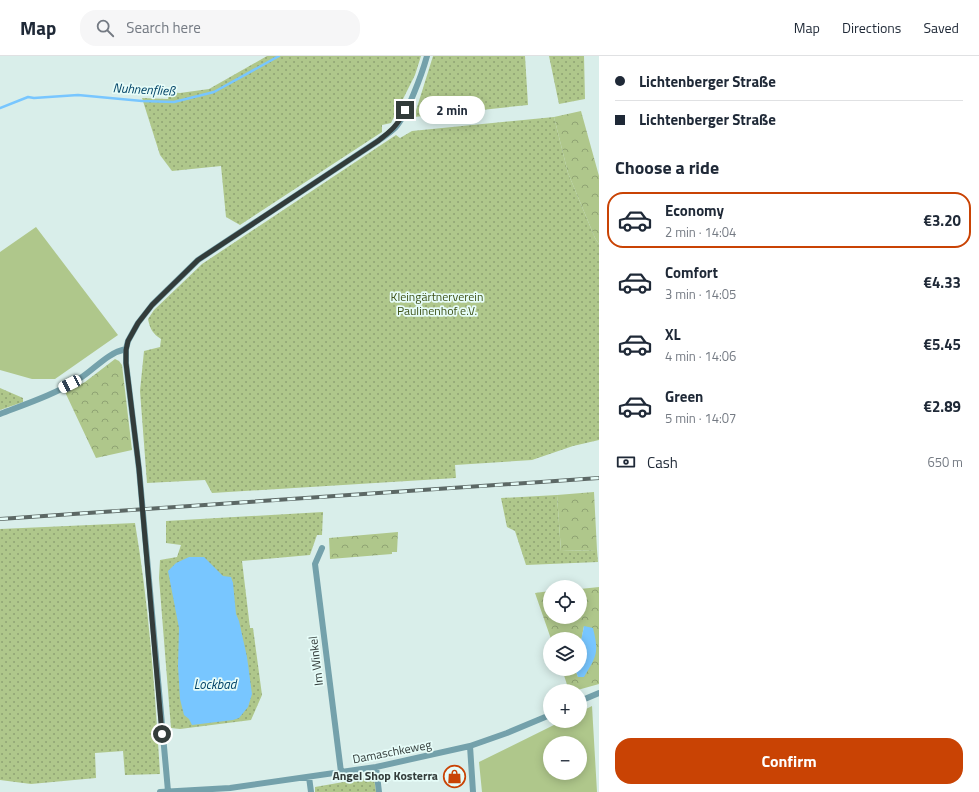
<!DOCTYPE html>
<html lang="en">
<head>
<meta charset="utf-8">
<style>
	:root { --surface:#fff; --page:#f6f6f7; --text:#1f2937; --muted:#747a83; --line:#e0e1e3; --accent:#c94304 }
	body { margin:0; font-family:"Titillium Web",sans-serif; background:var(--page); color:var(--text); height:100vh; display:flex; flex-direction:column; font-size:15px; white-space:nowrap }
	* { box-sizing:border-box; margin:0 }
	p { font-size:13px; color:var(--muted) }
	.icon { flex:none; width:22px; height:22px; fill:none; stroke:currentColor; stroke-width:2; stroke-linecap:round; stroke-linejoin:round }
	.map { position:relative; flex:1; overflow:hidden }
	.side { display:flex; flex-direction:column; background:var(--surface); width:380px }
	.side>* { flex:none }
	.top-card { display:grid; align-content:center; height:88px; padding:0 16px; background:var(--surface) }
	.fabs { position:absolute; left:543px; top:524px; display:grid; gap:8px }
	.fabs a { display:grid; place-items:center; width:44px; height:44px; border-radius:50%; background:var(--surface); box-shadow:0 2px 10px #0003; font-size:20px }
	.end { position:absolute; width:18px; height:18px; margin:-9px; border:5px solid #333c3a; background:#fff; box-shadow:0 0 0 2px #fff }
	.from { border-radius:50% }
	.bubble { position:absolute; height:28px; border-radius:14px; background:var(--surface); box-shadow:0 2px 10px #0003; font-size:13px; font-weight:700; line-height:28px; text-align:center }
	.car { position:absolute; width:12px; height:24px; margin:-12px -6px; border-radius:5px; box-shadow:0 0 3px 1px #0007; background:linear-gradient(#fff 24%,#345 0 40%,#fff 0 76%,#345 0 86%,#fff 0) }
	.top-card b { display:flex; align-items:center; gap:14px; height:38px; font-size:15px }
	.top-card b+b { border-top:1px solid var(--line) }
	.top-card i { width:10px; height:10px; background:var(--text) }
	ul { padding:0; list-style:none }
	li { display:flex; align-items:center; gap:12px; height:56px; margin:0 8px 6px; padding:0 8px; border:2px solid transparent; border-radius:16px }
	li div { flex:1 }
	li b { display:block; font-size:15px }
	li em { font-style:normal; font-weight:700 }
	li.active { border-color:var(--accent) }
	li>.icon { width:36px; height:36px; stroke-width:1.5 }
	h2 { padding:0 16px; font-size:18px; line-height:48px }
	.pay { display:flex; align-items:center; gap:10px; height:44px; padding:0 16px; font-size:15px }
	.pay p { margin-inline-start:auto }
	.primary-button { display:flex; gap:8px; margin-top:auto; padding:8px 16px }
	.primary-button a { flex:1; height:46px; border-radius:16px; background:var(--accent); color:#fff; font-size:16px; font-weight:700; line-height:46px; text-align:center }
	header { display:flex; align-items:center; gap:24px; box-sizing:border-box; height:56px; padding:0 20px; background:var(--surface); border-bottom:1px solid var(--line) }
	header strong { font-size:19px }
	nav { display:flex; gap:22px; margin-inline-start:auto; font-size:14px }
	.search { width:280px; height:36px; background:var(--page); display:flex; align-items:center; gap:10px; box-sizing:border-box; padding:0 14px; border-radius:16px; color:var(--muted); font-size:15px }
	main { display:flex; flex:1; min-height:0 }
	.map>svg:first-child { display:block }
</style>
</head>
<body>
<header>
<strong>Map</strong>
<div class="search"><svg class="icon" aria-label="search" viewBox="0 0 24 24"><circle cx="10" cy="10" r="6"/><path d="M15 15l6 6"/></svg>Search here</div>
<nav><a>Map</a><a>Directions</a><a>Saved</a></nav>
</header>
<main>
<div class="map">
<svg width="599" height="736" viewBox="0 0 599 736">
	<defs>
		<pattern id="grass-dots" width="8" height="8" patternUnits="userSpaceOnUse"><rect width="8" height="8" fill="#afc78b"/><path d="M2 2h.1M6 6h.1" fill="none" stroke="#8fa373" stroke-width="1.8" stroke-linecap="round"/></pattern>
		<pattern id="forest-crowns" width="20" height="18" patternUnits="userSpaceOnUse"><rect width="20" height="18" fill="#afc78b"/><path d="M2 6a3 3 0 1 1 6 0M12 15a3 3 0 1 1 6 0" fill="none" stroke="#8fa373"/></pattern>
	</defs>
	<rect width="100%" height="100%" fill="#d9eeea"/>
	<path fill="url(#grass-dots)" d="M267,0H421L415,19L391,67L382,69V76L240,169L226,161L221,110L172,115L160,99L142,42L168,43L169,36L180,37L209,33Z
		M433,0H525L528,49L414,61Z
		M549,0H584L585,43L559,48Z
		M554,61L568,117L595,182L599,188V384L573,390L532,404L455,409L456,422L212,437L205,424L147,427L140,335L144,295L160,291L161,283C153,278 150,273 148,263L154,254L202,208L396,79L400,82L412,75Z
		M0,332L23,342V346L0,354Z
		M557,439L561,495L597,494L598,506L526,509L515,475L507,471L501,442Z
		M323,456L322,479H317L310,499L242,505L250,572H253L262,639L251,664L180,673L171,672L159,522L160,504L177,501L181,489L166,487V465Z
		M135,467C149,550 155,634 160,718L125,719L123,695L95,697L96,722L31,728L0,724V473Z
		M372,721L374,722L376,736H315V731Z"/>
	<path fill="url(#forest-crowns)" d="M581,55L599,120V188L595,182L568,117L554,61Z
		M115,303L119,305L122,309L132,394L96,402L65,336L85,326Z
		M594,436L597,494L561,495L557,439Z
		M398,476L397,496H392V498L330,503L329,482Z
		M599,531V628L574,635H569L562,613H575L578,621H584V570L580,590V583H551L535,537L550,535V561H580V533Z"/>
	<path fill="#afc78b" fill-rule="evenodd" d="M36,171L118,279L55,323H32L0,314V196Z
		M592,650L597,736H482L479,706L562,665H580V656ZM550,687H580V717H550Z"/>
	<path fill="#78c6ff" d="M189,501H204L223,520L231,521L233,527L236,558L239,565L247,601L252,638L248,651L239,662L233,664L192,669L189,663L184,659L180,643L178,610L179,572L168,515L176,507Z
		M584,570L593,572C599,597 597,599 584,621H578L575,613H580V590Z"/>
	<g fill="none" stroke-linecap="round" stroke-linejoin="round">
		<path stroke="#78c6ff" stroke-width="2.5" d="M0,52L28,41L34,42L78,39L142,45L174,46L214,36L279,0"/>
		<path stroke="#74a1ab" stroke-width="6" d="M0,358C26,348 56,338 79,323C95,313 107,297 126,293
			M322,492L315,508L341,716
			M580,645L599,637
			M470,690L473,736
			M376,711L379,736
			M309,721L311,736
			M168,735L139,413L126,307V293L128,285L138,267L152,249L198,204L378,85C383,81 390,77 395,72C407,59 422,18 427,0
			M160,736L230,732L376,711L470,690L507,677L550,659"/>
		<defs>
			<path id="rail" d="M0,463L599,422"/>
		</defs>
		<use href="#rail" stroke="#5c6865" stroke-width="4"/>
		<use href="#rail" stroke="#e6fcf8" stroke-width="2.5" stroke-dasharray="8" stroke-linecap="butt"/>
	</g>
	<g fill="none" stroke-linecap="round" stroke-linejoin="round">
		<path stroke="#333c3a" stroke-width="5" d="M162,678L139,413L126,307V294L128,285L138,267L152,249L198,204L378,85C391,75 398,69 405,54"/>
	</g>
	<defs>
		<symbol id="shop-ring" viewBox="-11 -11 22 22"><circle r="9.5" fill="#e6fcf8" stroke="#c94304" stroke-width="1.5"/><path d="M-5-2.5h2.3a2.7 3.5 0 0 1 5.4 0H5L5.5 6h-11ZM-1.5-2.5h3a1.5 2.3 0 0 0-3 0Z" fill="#c94304"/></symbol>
	</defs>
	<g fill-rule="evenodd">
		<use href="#shop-ring" x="442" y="708" width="25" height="25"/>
	</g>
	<g text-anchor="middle" stroke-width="3.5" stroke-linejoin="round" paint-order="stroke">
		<g font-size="12" fill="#3d5117" stroke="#e6fcf8">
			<text x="437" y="245">Kleingärtnerverein<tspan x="437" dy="14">Paulinenhof e.V.</tspan></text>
		</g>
		<g font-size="12" fill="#333c3a" stroke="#e6fcf8">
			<text transform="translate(316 605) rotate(-97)" y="4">Im Winkel</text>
			<text transform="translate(392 696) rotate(-11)" y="4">Damaschkeweg</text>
		</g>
		<g font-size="12" font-weight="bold" fill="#333c3a" stroke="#e6fcf8" text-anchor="end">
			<text x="438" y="724">Angel Shop Kosterra</text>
		</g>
		<g font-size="13" font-style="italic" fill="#004266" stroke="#e6fcf8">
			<text transform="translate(144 33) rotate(3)" y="5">Nuhnenfließ</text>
			<text x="215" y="633">Lockbad</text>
		</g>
	</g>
</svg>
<div class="fabs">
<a><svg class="icon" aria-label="locate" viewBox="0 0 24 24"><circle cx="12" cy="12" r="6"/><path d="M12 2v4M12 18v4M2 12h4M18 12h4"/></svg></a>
<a><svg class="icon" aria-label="layers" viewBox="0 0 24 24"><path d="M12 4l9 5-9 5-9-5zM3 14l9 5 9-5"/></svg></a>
<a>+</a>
<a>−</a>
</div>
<i class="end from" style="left:162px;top:678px"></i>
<i class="end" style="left:405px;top:54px"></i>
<div class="bubble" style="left:419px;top:40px;width:66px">2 min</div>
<i class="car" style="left:70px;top:328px;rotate:243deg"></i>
</div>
<section class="side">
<div class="top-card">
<b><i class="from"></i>Lichtenberger Straße</b>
<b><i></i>Lichtenberger Straße</b>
</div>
<h2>Choose a ride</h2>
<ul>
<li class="active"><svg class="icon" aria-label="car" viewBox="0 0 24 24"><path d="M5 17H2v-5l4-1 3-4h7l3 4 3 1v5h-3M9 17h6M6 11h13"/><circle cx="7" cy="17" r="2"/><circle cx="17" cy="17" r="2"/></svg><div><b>Economy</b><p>2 min · 14:04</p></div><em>€3.20</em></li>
<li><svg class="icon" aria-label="car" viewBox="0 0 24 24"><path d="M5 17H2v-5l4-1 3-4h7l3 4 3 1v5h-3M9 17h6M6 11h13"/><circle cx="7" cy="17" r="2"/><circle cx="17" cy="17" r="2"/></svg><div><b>Comfort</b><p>3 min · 14:05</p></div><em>€4.33</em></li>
<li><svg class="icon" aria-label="car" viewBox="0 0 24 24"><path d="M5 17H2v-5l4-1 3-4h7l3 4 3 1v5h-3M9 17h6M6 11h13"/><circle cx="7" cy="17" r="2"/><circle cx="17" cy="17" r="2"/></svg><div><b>XL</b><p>4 min · 14:06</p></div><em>€5.45</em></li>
<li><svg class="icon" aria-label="car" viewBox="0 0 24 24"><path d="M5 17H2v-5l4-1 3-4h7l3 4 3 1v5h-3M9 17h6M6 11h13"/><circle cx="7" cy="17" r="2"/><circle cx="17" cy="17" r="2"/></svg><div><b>Green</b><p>5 min · 14:07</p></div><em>€2.89</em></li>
</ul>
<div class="pay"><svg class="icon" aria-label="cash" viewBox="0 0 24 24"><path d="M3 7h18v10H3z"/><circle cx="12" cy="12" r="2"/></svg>Cash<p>650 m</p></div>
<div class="primary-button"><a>Confirm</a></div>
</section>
</main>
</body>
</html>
